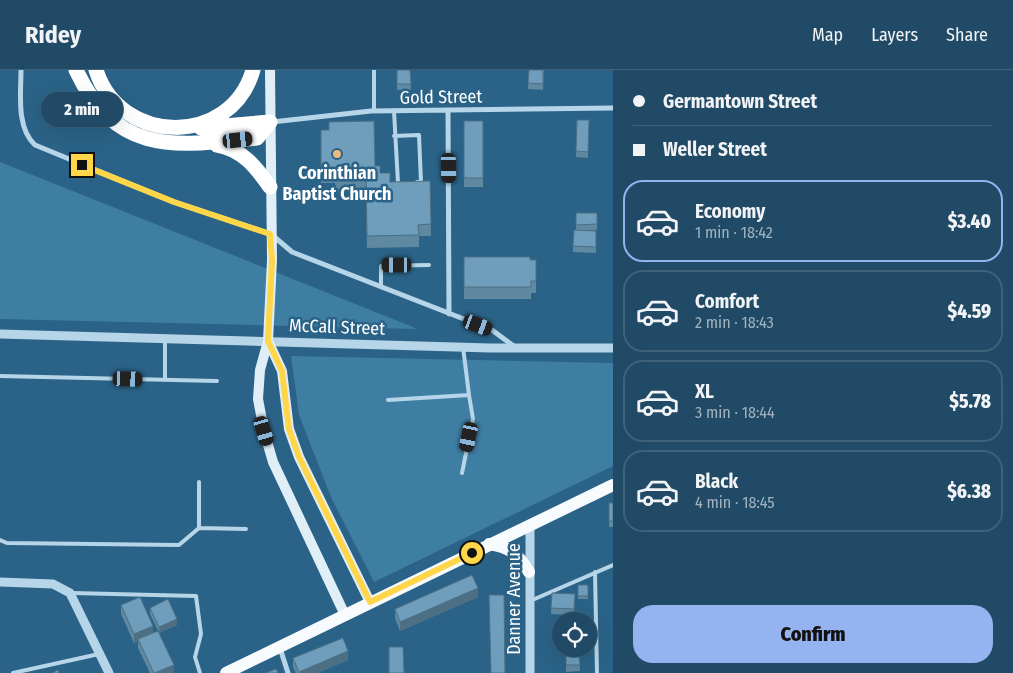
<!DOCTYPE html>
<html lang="en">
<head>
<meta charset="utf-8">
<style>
	:root { --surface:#204a65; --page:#28516b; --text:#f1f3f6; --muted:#a2b3bf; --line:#3d6279; --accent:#95b2f1 }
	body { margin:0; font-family:"Fira Sans Condensed",sans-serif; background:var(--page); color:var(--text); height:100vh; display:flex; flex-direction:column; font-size:19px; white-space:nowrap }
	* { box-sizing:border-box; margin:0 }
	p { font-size:16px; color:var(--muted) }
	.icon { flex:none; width:28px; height:28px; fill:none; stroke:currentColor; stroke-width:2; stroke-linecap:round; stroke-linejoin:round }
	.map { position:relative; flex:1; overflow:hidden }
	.drawer { display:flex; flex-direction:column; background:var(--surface); width:400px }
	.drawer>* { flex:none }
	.top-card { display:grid; align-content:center; height:110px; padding:0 20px; background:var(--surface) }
	.buttons { position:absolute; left:552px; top:542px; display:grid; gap:10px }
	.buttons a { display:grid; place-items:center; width:45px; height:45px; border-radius:50%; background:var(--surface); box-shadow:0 5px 20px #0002,0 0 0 1px var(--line); font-size:25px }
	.end { position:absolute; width:22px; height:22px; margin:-11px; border:6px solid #ffd54a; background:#111; box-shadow:0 0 0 2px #111 }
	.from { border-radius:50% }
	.bubble { position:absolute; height:35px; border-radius:18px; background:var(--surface); box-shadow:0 5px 20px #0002,0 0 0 1px var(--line); font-size:16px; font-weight:800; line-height:35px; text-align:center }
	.car { position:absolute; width:15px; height:30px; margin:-15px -8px; border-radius:6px; box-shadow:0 0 4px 1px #0007; background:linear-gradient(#222 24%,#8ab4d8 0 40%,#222 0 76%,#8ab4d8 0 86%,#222 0) }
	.top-card b { display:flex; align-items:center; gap:18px; height:48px; font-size:19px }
	.top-card b+b { border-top:1px solid var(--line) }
	.top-card i { width:12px; height:12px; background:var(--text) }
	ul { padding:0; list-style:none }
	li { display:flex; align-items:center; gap:15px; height:82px; margin:0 10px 8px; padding:0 10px; border:2px solid var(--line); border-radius:20px }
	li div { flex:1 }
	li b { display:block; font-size:19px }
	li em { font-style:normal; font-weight:800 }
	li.on { border-color:var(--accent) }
	li>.icon { width:45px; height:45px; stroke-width:1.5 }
	.action { display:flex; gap:10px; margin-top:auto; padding:10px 20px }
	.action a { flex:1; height:58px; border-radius:20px; background:var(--accent); color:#111; font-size:20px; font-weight:800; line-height:58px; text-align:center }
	header { display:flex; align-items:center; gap:30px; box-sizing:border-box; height:70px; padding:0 25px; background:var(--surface); border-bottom:1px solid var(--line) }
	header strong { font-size:24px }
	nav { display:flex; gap:28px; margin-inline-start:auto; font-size:18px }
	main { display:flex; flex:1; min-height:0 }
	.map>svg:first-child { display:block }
</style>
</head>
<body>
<header>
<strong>Ridey</strong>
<nav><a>Map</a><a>Layers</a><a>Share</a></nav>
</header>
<main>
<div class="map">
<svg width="613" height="603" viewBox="0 0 613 603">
	<rect width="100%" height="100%" fill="#2a6387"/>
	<path fill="#3f7ea3" d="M0,92L418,259L0,249Z
		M291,286L613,293V396L374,512L331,427L299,345Z"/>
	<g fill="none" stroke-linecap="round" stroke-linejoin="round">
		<path stroke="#b6d5e8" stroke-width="4" d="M374,0V41
			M394,41L398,113
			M394,66L419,65L421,112H417
			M381,217V196L429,195
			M165,268V310
			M0,306L217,311
			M388,330L469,325L463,277
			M462,403L473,349L469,325
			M199,458L246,459
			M0,470L7,473L179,475L199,458V412
			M595,502L597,603
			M72,523L196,526L201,564L195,587L200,603
			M530,531L613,495
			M13,603L99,584"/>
		<path stroke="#b6d5e8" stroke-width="5" d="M21,0C21,23 16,58 35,75L174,132L271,164L292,182L492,260L515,277
			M448,40L449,244
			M272,52L371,41L613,38
			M280,578L288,603"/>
		<path stroke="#b6d5e8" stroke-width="9" d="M0,264L490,278H613
			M530,455V603
			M0,512L53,514L70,523L109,603"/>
		<path stroke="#dfeef7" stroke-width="10" d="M270,0L272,190L268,271L260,300L258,329L264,361L273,392L345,545
			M268,271L282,301L289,359L299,387L370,532"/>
		<path stroke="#f7fbfe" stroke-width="12" d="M489,474C509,477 519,484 529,502
			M226,603L613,415"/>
		<path stroke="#fff" stroke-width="15" d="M76,0C117,87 175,76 257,68L270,52
			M96,0C120,76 231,77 253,0
			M201,58L270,52
			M217,75C242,79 256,97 270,117"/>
	</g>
	<path fill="#5f88a1" d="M397,0H410L411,20H397Z
		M529,0H544L543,20L528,19Z
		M577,50H589L588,88L576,87Z
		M464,51H483V117H464Z
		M321,60L375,96L380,103L390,112L430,111L431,166H419V177L367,178L366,122H335V113H321Z
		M576,143H597V160L580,161H596V183L573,182V176L576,160Z
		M464,187L536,190V223H531V229H464Z
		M609,433H613V457H609Z
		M578,515H588V529H578Z
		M552,523L575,524L574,545L551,544Z
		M478,527L400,561L395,548V539Z
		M121,535L153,563L174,603H150L138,578V571L134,573L121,544Z
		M150,538L177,555L159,563L150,544Z
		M579,584L580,601L566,602V585Z
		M293,588L348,590L317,603H296L293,597Z"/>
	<path fill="#4d6f83" d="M478,518V527L400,561V552Z
		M177,549V555L159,563V557Z
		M153,556V565L138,569V571L134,573V564Z
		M348,581V590L317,603H299V602Z
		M174,595V603H156Z"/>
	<path fill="#6e9ebb" stroke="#4d6f83" d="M397,0H410L411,14H397Z
		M529,0H543V14L528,13Z
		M577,50H589L588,82L576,81Z
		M374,51L375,96H380V103H390V112L430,111L431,154L418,155L419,165L367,166L366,110L335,111V101H321V60H329V52Z
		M464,51H483V108H464Z
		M576,143H597V154L576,155Z
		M574,160L596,161V177L573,176Z
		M464,187H530V190H536V211H531V217H464Z
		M609,433H613V451H609Z
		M472,505L478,518L400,552L395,539Z
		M578,515H588V526H578Z
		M552,523L575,524L574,539L551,538Z
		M489,525H504L505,603H491Z
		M140,527L153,556L134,564L121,535Z
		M168,529L177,549L159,557L150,538Z
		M158,561L174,595L154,603L138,569Z
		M343,568L348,581L299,602L293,588Z
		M389,577H403L404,603H389Z
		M579,584L580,595H566V585Z
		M276,599L278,603H266Z
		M58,600L59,603H52Z"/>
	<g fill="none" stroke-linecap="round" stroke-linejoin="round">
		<path stroke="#ffd54a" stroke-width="6" d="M82,95L174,132L270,164L272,190L268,271L282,301L289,359L299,387L370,532L472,483"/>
	</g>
	<circle fill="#eeb97d" stroke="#2a6387" stroke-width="2" cx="337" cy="84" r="5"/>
	<g text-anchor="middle" stroke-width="5" stroke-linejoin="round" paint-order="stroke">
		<g font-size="18" fill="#fff" stroke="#2a6387">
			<text transform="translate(441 27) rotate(-1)" y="6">Gold Street</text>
			<text transform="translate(337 257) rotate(2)" y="6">McCall Street</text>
			<text transform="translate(514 529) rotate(-90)" y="6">Danner Avenue</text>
		</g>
		<g font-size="18" font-weight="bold" fill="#fff" stroke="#2a6387">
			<text x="337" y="109">Corinthian<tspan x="337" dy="21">Baptist Church</tspan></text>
		</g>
	</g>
</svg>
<div class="buttons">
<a><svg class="icon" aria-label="locate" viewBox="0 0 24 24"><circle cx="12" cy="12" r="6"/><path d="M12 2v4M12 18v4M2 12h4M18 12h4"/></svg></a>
</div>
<i class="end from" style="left:472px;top:483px"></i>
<i class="end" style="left:82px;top:95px"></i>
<div class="bubble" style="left:41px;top:22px;width:82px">2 min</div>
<i class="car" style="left:238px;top:70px;rotate:84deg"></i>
<i class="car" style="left:449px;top:98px;rotate:179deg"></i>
<i class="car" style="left:397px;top:195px;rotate:270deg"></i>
<i class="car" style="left:478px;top:255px;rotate:111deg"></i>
<i class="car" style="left:128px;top:309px;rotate:92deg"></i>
<i class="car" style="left:264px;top:361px;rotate:163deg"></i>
<i class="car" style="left:469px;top:367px;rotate:192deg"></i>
</div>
<section class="drawer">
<div class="top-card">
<b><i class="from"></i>Germantown Street</b>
<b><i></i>Weller Street</b>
</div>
<ul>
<li class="on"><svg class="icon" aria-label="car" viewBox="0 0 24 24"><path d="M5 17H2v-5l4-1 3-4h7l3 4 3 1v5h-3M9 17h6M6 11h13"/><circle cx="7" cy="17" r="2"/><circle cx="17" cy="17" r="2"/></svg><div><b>Economy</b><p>1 min · 18:42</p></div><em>$3.40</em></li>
<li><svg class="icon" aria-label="car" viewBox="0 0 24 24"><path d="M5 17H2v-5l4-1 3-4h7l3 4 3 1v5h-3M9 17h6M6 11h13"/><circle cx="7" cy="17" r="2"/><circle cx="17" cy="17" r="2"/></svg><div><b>Comfort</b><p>2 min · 18:43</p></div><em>$4.59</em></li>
<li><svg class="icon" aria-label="car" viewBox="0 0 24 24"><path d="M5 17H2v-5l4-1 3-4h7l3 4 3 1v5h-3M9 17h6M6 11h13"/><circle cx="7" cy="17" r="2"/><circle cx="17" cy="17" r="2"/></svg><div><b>XL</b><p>3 min · 18:44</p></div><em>$5.78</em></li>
<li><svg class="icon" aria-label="car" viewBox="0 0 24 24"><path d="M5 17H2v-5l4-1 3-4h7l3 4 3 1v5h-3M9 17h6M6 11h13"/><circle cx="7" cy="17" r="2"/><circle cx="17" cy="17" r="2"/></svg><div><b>Black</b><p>4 min · 18:45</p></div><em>$6.38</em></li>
</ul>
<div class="action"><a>Confirm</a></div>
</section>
</main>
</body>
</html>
